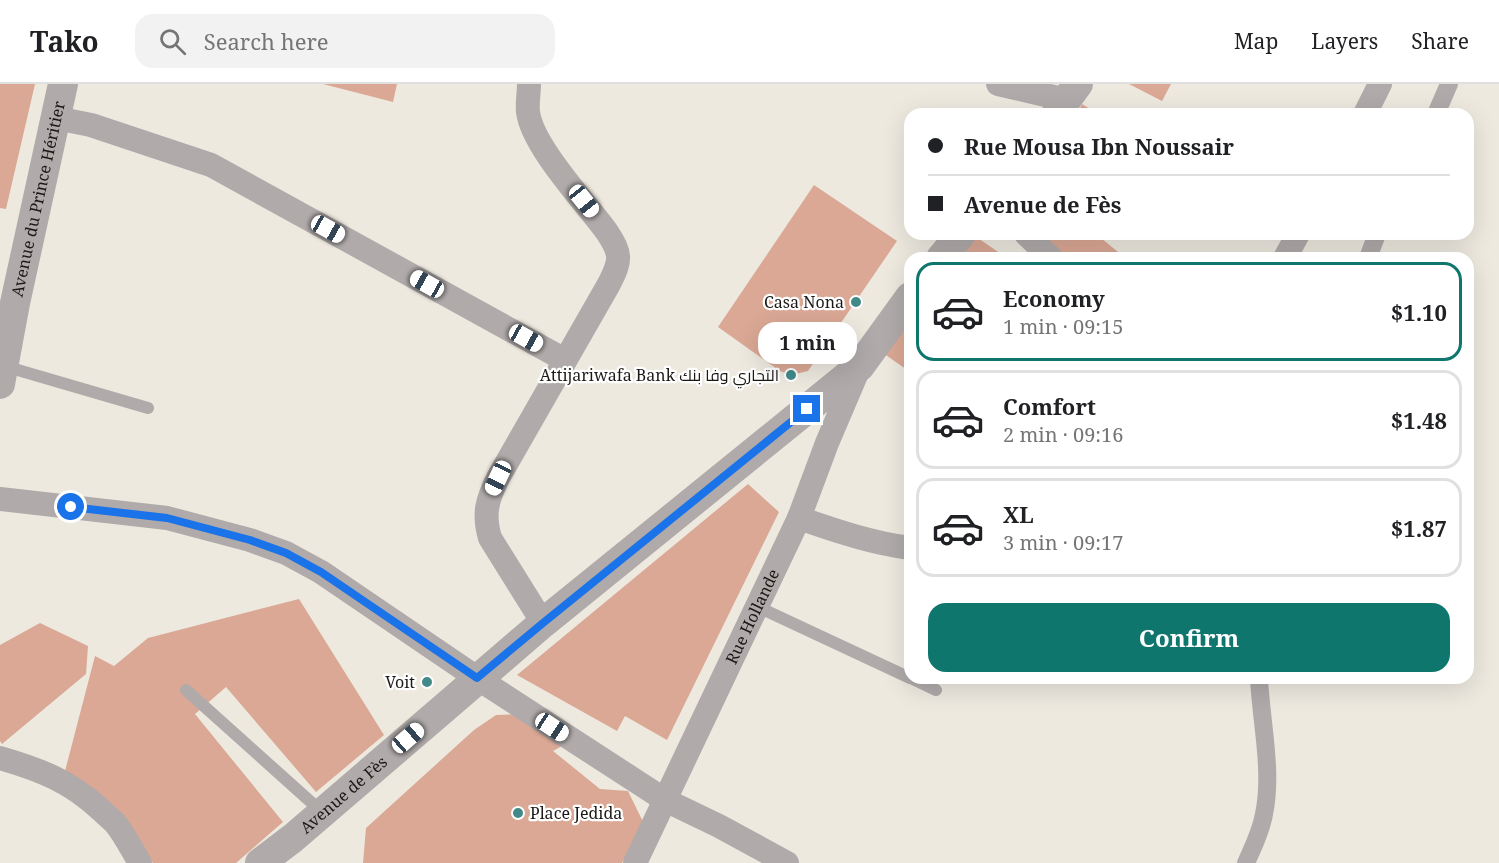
<!DOCTYPE html>
<html lang="en">
<head>
<meta charset="utf-8">
<style>
	:root { --surface:#fff; --page:#f2f2f2; --text:#202124; --muted:#757577; --line:#e0e0e0; --accent:#0f766e }
	body { margin:0; font-family:"Noto Serif",Cairo,serif; background:var(--page); color:var(--text); height:100vh; display:flex; flex-direction:column; font-size:22px; white-space:nowrap }
	* { box-sizing:border-box; margin:0 }
	p { font-size:20px; color:var(--muted) }
	.icon { flex:none; width:33px; height:33px; fill:none; stroke:currentColor; stroke-width:2; stroke-linecap:round; stroke-linejoin:round }
	.map { position:relative; flex:1; overflow:hidden }
	.sheet { position:absolute; left:904px; top:168px; width:570px; height:432px; display:flex; flex-direction:column; background:var(--surface); border-radius:18px; box-shadow:0 6px 24px #0002 }
	.sheet>* { flex:none }
	.hud { position:absolute; left:904px; top:24px; width:570px; height:132px; border-radius:18px; box-shadow:0 6px 24px #0002; display:grid; align-content:center; height:132px; padding:0 24px; background:var(--surface) }
	.end { position:absolute; width:27px; height:27px; margin:-14px; border:8px solid #1a73e8; background:#fff; box-shadow:0 0 0 3px #fff }
	.from { border-radius:50% }
	.bubble { position:absolute; height:42px; border-radius:18px; background:var(--surface); box-shadow:0 6px 24px #0002; font-size:20px; font-weight:700; line-height:42px; text-align:center }
	.car { position:absolute; width:18px; height:36px; margin:-18px -9px; border-radius:8px; box-shadow:0 0 4px 2px #0007; background:linear-gradient(#fff 24%,#345 0 40%,#fff 0 76%,#345 0 86%,#fff 0) }
	.hud b { display:flex; align-items:center; gap:21px; height:57px; font-size:22px }
	.hud b+b { border-top:2px solid var(--line) }
	.hud i { width:15px; height:15px; background:var(--text) }
	ul { padding:10px 0 0; list-style:none }
	li { display:flex; align-items:center; gap:18px; height:99px; margin:0 12px 9px; padding:0 12px; border:3px solid var(--line); border-radius:18px }
	li div { flex:1 }
	li b { display:block; font-size:22px }
	li em { font-style:normal; font-weight:700 }
	li.active { border-color:var(--accent) }
	li>.icon { width:54px; height:54px; stroke-width:1.5 }
	.cta { display:flex; gap:12px; margin-top:auto; padding:12px 24px }
	.cta a { flex:1; height:69px; border-radius:18px; background:var(--accent); color:#fff; font-size:24px; font-weight:700; line-height:69px; text-align:center }
	header { display:flex; align-items:center; gap:36px; box-sizing:border-box; height:84px; padding:0 30px; background:var(--surface); border-bottom:2px solid var(--line) }
	header strong { font-size:28px }
	nav { display:flex; gap:33px; margin-inline-start:auto; font-size:21px }
	.search { width:420px; height:54px; background:var(--page); display:flex; align-items:center; gap:15px; box-sizing:border-box; padding:0 21px; border-radius:18px; color:var(--muted); font-size:22px }
	.map>svg:first-child { display:block }
</style>
</head>
<body>
<header>
<strong>Tako</strong>
<div class="search"><svg class="icon" aria-label="search" viewBox="0 0 24 24"><circle cx="10" cy="10" r="6"/><path d="M15 15l6 6"/></svg>Search here</div>
<nav><a>Map</a><a>Layers</a><a>Share</a></nav>
</header>
<div class="map">
<svg width="1499" height="779" viewBox="0 0 1499 779">
	<rect width="100%" height="100%" fill="#ede9df"/>
	<path fill="#daa895" d="M0,0H35L6,125L0,124Z
		M323,0H397L393,18Z
		M1129,0H1171L1162,17Z
		M1082,20L1098,30H1077Z
		M814,101L897,157L808,287L791,291L780,287L718,243Z
		M972,150L1007,174H951Z
		M1028,150H1096L1123,172L1121,174H1057Z
		M910,230V288L883,269Z
		M748,400L779,428L667,656L625,632L617,647L517,591Z
		M299,515L384,651L316,708L226,603L195,630L283,738L236,779H153L64,691L95,572L114,582L148,554Z
		M40,539L88,562L86,590L2,660L0,657V561Z
		M521,630L562,662L553,667L600,705L628,707L646,744L627,770L622,779H363L366,744L474,646L496,631Z"/>
	<g fill="none" stroke-linecap="round" stroke-linejoin="round">
		<path stroke="#b0aaaa" stroke-width="12" d="M4,282L148,324
			M758,523L910,594
			M911,594L936,606
			M186,606L322,728"/>
		<path stroke="#b0aaaa" stroke-width="18" d="M1436,30L1449,0
			M1368,174L1377,150
			M1246,779C1253,763 1261,748 1264,730C1273,687 1261,638 1259,594"/>
		<g stroke="#b0aaaa" stroke-width="24">
			<path d="M529,0C529,9 527,19 528,28C532,62 586,119 607,148C622,171 621,176 609,200L498,394C487,416 483,430 490,454L543,539"/>
			<path d="M998,0L1067,16"/>
			<path d="M1365,30L1380,0"/>
			<path d="M56,34L91,41L211,81L565,276"/>
			<path d="M1026,150L1051,174"/>
			<path d="M1285,174L1298,150"/>
			<path d="M0,415L167,434L250,456L286,469L321,488L477,594L665,716L719,742L787,779"/>
			<path d="M799,434C836,447 872,459 910,464"/>
			<path d="M0,674C41,686 70,697 102,727C106,731 111,735 115,739C125,751 132,766 140,779"/>
			<path id="s1" d="M635,779L799,434L827,359L859,284"/>
		</g>
		<g stroke="#b0aaaa" stroke-width="30">
			<path d="M1056,30L1078,0"/>
			<path d="M941,174L961,150"/>
			<path id="s2" d="M0,300L15,219L63,0"/>
			<path id="s3" d="M260,779L293,754L543,539L860,282L910,213"/>
		</g>
	</g>
	<g fill="none" stroke-linecap="round" stroke-linejoin="round">
		<path stroke="#1a73e8" stroke-width="8" d="M71,423L167,434L250,456L286,469L321,488L477,594L543,539L807,325"/>
	</g>
	<g fill="#428a8a" stroke="#fff" stroke-width="2">
		<circle cx="856" cy="218" r="6"/>
		<circle cx="791" cy="291" r="6"/>
		<circle cx="427" cy="598" r="6"/>
		<circle cx="518" cy="729" r="6"/>
	</g>
	<g text-anchor="middle" stroke-width="4.5" stroke-linejoin="round" paint-order="stroke">
		<g font-size="16" fill="#1a1916" stroke="#fff">
			<text dy="6" stroke="none"><textPath href="#s2" startOffset="189">Avenue du Prince Héritier</textPath></text>
			<text dy="6" stroke="none"><textPath href="#s1" startOffset="273">Rue Hollande</textPath></text>
			<text dy="6" stroke="none"><textPath href="#s3" startOffset="108">Avenue de Fès</textPath></text>
		</g>
		<g font-size="16" fill="#1a1916" stroke="#fff" text-anchor="end">
			<text x="844" y="224">Casa Nona</text>
			<text x="779" y="297">Attijariwafa Bank التجاري وفا بنك</text>
			<text x="415" y="604">Voit</text>
			<text x="530" y="735" text-anchor="start">Place Jedida</text>
		</g>
	</g>
</svg>
<i class="end from" style="left:71px;top:423px"></i>
<i class="end" style="left:807px;top:325px"></i>
<div class="bubble" style="left:758px;top:238px;width:99px">1 min</div>
<i class="car" style="left:584px;top:117px;rotate:141deg"></i>
<i class="car" style="left:328px;top:145px;rotate:119deg"></i>
<i class="car" style="left:427px;top:200px;rotate:299deg"></i>
<i class="car" style="left:526px;top:254px;rotate:119deg"></i>
<i class="car" style="left:498px;top:394px;rotate:205deg"></i>
<i class="car" style="left:552px;top:643px;rotate:123deg"></i>
<i class="car" style="left:408px;top:654px;rotate:49deg"></i>
<div class="hud">
<b><i class="from"></i>Rue Mousa Ibn Noussair</b>
<b><i></i>Avenue de Fès</b>
</div>
<section class="sheet">
<ul>
<li class="active"><svg class="icon" aria-label="car" viewBox="0 0 24 24"><path d="M5 17H2v-5l4-1 3-4h7l3 4 3 1v5h-3M9 17h6M6 11h13"/><circle cx="7" cy="17" r="2"/><circle cx="17" cy="17" r="2"/></svg><div><b>Economy</b><p>1 min · 09:15</p></div><em>$1.10</em></li>
<li><svg class="icon" aria-label="car" viewBox="0 0 24 24"><path d="M5 17H2v-5l4-1 3-4h7l3 4 3 1v5h-3M9 17h6M6 11h13"/><circle cx="7" cy="17" r="2"/><circle cx="17" cy="17" r="2"/></svg><div><b>Comfort</b><p>2 min · 09:16</p></div><em>$1.48</em></li>
<li><svg class="icon" aria-label="car" viewBox="0 0 24 24"><path d="M5 17H2v-5l4-1 3-4h7l3 4 3 1v5h-3M9 17h6M6 11h13"/><circle cx="7" cy="17" r="2"/><circle cx="17" cy="17" r="2"/></svg><div><b>XL</b><p>3 min · 09:17</p></div><em>$1.87</em></li>
</ul>
<div class="cta"><a>Confirm</a></div>
</section>
</div>
</body>
</html>
